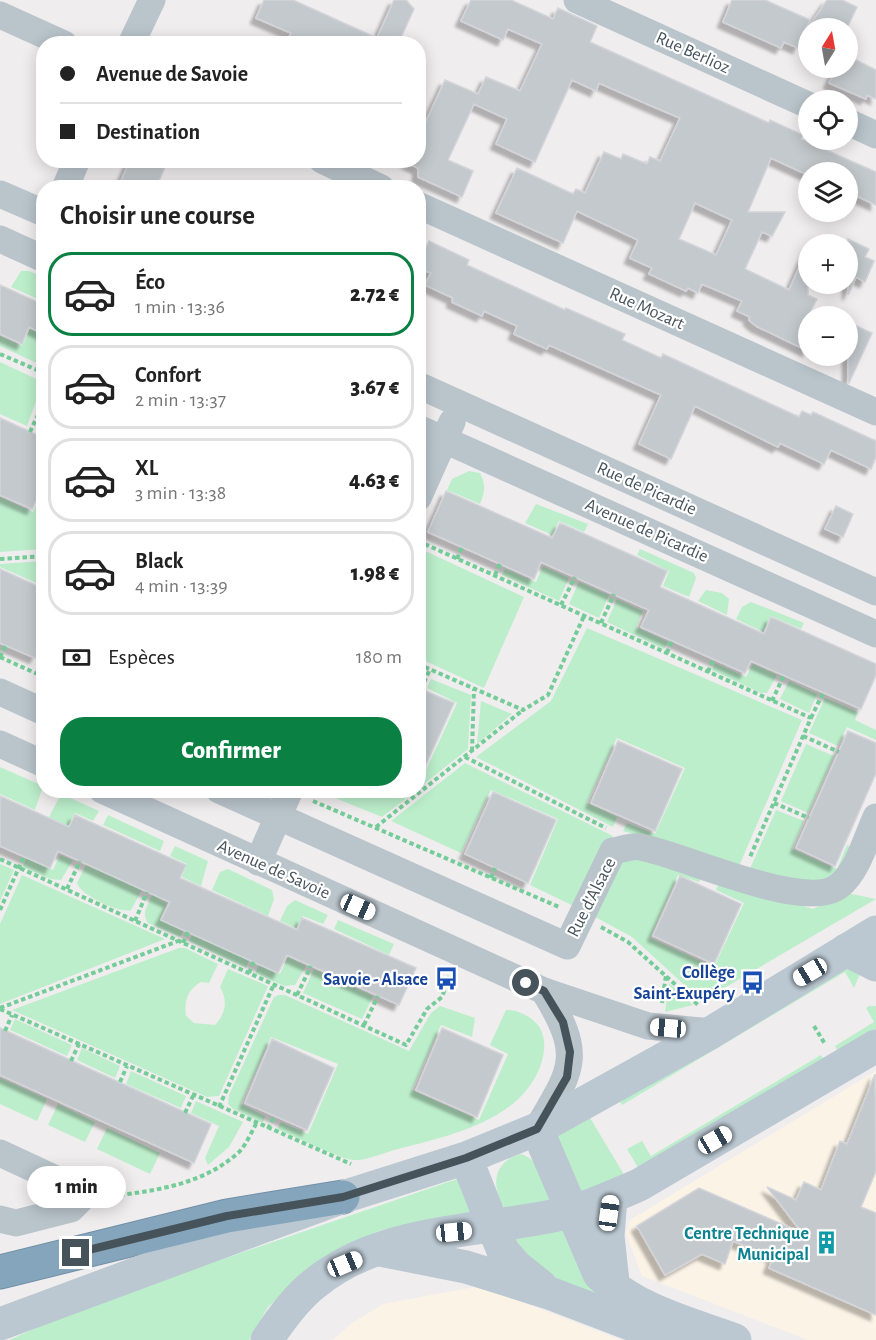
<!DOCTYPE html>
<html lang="fr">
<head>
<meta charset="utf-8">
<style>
	:root { --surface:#fff; --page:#f2f2f2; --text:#222; --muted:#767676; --line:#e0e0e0; --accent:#0b8043 }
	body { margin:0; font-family:"Alegreya Sans",sans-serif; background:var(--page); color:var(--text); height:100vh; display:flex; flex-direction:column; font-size:22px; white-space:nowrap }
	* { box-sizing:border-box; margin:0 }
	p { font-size:20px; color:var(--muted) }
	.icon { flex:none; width:33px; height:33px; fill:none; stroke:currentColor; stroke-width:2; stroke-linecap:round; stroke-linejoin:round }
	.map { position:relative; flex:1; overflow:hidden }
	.drawer { position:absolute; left:36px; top:180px; width:390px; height:618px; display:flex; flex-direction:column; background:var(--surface); border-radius:24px; box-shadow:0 3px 15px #0003 }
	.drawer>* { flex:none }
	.banner { position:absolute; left:36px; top:36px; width:390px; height:132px; border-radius:24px; box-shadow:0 3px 15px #0003; display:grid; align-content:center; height:132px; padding:0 24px; background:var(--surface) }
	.needle { width:39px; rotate:11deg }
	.fabs { position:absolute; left:798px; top:18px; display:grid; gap:12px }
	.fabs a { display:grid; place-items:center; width:60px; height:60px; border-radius:50%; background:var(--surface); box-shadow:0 3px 15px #0003; font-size:30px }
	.end { position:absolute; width:27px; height:27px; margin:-14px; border:8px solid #46535b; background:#fff; box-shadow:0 0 0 3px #fff }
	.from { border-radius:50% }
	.bubble { position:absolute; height:42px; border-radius:21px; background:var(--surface); box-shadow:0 3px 15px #0003; font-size:20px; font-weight:800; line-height:42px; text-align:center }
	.car { position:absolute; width:18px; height:36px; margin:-18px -9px; border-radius:8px; box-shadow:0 0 4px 2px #0007; background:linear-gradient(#fff 24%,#345 0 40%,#fff 0 76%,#345 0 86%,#fff 0) }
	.banner b { display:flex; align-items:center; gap:21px; height:57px; font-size:22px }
	.banner b+b { border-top:2px solid var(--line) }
	.banner i { width:15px; height:15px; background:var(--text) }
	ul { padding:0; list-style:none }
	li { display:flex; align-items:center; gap:18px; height:84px; margin:0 12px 9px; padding:0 12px; border:3px solid var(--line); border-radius:24px }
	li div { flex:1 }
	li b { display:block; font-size:22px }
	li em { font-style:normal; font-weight:800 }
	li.on { border-color:var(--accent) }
	li>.icon { width:54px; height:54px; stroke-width:1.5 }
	h2 { padding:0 24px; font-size:27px; line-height:72px }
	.pay { display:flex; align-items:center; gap:15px; height:66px; padding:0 24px; font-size:22px }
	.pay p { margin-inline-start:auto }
	.cta { display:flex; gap:12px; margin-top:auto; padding:12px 24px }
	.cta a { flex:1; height:69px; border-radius:24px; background:var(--accent); color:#fff; font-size:24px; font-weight:800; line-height:69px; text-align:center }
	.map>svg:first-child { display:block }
</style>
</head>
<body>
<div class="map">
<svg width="876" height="1340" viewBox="0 0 876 1340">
	<defs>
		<filter id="shadow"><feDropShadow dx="-5.5" dy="5.5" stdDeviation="1.5" flood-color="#0004"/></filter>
	</defs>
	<rect width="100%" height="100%" fill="#f0edee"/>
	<path fill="#fbf3e6" d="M876,1071V1340H808L642,1276L626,1234L630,1220Z
		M480,1286L621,1340H333L352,1323L383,1304Z"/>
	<path fill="#bceecb" d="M21,271H29L43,277V288L38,299L11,287Z
		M30,329L43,335V366L0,346V336L22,346Z
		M0,362L43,382L27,426L0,414Z
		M469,471L480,473C486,485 485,492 480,504L447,490L452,479Z
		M43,490V549L0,552V497L33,512Z
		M536,504L588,524L584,532L559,521L552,535L525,523Z
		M419,548L524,597L484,688L419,658Z
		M640,549L694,573L696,578L689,597L663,586L669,571L637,555Z
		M43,561V586L0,567V564Z
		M543,566L569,578L559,601L502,575L505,569L536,582Z
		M579,582L609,595L599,618L569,604Z
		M706,590L722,593L729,599L727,615L698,601Z
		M617,599L643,611L636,627L668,642L664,649L607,622Z
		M751,602L804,623L801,629L771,616L763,632L736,619L742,607Z
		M587,628L802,720L739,866L623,831L627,823L655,834L685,768L617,738L587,803L617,817L613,827L476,757L551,701Z
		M715,663L746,677L753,664L777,675L767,693H761L712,670Z
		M431,679L471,695L468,749L419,788V769L425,772L457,703L427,688Z
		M789,681L817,694L809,713L780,699Z
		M825,698L858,712L855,720L876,730V740L847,727L838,746L809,733Z
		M481,701L512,714L477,744Z
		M806,744L834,756L808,813L781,801Z
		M465,763L613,836L580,909L530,885L558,819L491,790L461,853L391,821Z
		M0,767L43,786L35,810L0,794Z
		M318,791H416L382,817Z
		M60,796L68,797L99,811L93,821L75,813L68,826L49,817Z
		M776,810L804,821L792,849L837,869L847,845L856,849L828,885L749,871Z
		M108,815L164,841L160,851L103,825Z
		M175,846L208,861L201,886L182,877L187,864L170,856Z
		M60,855L73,860L61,880L50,879L23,867L26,858L53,870Z
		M625,855L701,877L699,882L678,875L650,938L714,967L744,903L716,890L719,883L813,909L847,893L876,899L702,1001L632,937L588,913Z
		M0,864L14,870L0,901Z
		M86,865L142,890L131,910C120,914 80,895 77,883Z
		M228,869L272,890L274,899L268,916L212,890L220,872Z
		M22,875L165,939L0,1004V924Z
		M152,895L167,903L160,920L183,931L180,937L148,923C141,913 148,905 152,895Z
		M295,900L328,915L323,924L303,916L296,928L280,921L287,906Z
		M338,920L394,944L389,955L334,929Z
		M192,935L249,960L246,968L189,941Z
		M179,948H185L218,964L209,983L201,982C187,990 184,1001 186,1016L194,1023L215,1025C226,1013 228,1001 220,987L228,969L268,986L219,1096L207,1097L12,1010Z
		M288,957L306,966L295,985L284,986L255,973L259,965L280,974Z
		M837,968L862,969L854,988L845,972L622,1105L618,1098Z
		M314,969L373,996L362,1019L303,993Z
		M669,983L693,1005L665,1012Z
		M278,995H285L409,1051L431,1013L440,1006L475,1018L472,1037L441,1025L412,1090L479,1120L508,1054L490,1045L506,1010C518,1009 534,1018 540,1028C546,1039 545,1052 541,1064C522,1121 449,1136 398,1149C385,1152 367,1161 354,1160C342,1160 292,1135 277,1129L281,1122L308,1134L338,1064L271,1037L241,1104L265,1116L263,1123L233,1109L228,1104L229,1095L274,997Z
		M869,1006H876V1030L839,1053L835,1046L874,1022L866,1008Z
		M15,1019L72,1045L67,1056L10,1030Z
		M82,1048L120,1066L115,1078L77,1060Z
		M821,1055L825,1062L640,1171L627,1149L642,1141L651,1156Z
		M131,1071L186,1096L181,1108L126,1084Z
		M0,1078L47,1099L37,1121L0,1104Z
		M196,1101L243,1122L229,1147L208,1165L205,1158L219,1126L191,1113Z
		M58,1104L95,1122L85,1142L48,1125Z
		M589,1116L626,1178L583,1195L557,1138L559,1133Z
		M107,1128L160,1153L150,1174L97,1149Z
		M521,1154C540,1160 548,1182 549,1200L505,1209C491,1186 492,1162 521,1154Z
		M457,1179L474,1216L433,1219L379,1231L325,1256L268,1307L249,1340H9L86,1306Z
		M562,1228L607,1301L552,1280L508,1239Z"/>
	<path fill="#c4c9cd" stroke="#d2d4d9" stroke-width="1.5" fill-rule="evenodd" filter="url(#shadow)" d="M264,0H293L377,38L394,0H406L414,9L398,44H286L291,33L256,18Z
		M471,0H511L553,19L558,8L597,26L590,42L769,123L770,120L803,135L801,139L876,172V205L848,192V172H808V175L771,158L748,212H785L772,236L762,232L745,269L789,290L808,247V295L817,299L808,316V351L756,326L749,320L750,317L737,311L742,301L702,284L698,293L688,288L686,291L649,274L652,268L630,258L638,240L577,211L563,243L496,213L517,168L573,194L576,189L585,193L604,152L621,159L623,154L647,164L650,157L660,161L680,118L647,104L599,83L596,91L572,80L535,162L496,144L507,119L474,104L448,160L473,171L462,197L418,177V168L407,163L418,160V139L445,80L478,94L486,77L520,91L542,44L508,29L503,40L461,21ZM695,203L732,220L716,255L679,239Z
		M732,0H765L810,20L798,48L784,42L781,48L723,22Z
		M827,0H842L857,7L847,28H808Z
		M848,56L876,70V99L867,95L866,99L829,83L836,68H848Z
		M130,160H168L156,188H118Z
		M848,239L869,249L865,257L874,261L865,282L856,277L848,295Z
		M429,241L469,260L467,265L565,310L566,308L625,334L622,340L661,358L663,354L799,417L802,411L811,415L813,412L876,441V457L871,469L831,450L824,464L780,443L778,447L695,406L671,459L639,444L661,395L549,345L547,349L514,334L517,326L484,311L482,316L452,302L453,298L425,285L431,273L418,268V263Z
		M0,285L44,305V334L29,327L22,344L0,334Z
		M848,322L872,333L849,383L848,382Z
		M0,418L44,438V484L32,509L0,495Z
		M446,491L552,538L560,523L667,571L660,587L764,634L771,617L876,664V675L861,709L751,661L745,673L641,627L649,610L541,562L534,579L428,532Z
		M836,506L853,514L843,537L825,529Z
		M0,569L44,589V640L35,658L0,643Z
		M418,688L454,703L418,782Z
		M848,731L876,743V773L835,866L796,848Z
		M618,741L682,769L655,831L591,803Z
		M493,792L556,820L528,883L465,854Z
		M0,796L69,827L75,815L186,865L180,878L297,930L302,918L416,968L399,1005L287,955L278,973L161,920L170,902L58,851L50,868L0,846Z
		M680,876L741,904L714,964L653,936Z
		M0,1028L211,1124L194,1163L0,1075Z
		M442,1028L503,1055L477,1117L416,1090Z
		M272,1039L334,1068L307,1130L245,1103Z
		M875,1074L876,1171L861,1207L876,1213V1315L769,1268L773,1257L733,1241L725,1264L702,1254L665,1275L637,1226L699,1188L802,1233L767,1187L796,1200L804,1182L821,1190L840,1141L847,1144Z"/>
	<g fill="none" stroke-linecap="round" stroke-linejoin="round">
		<defs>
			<path id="highway" d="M0,1272L227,1216L343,1197"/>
		</defs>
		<use href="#highway" stroke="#7190a8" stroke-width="35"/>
		<path stroke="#74cc98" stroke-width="4" stroke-dasharray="4.5 3" stroke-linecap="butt" d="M0,354L44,373
			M30,432L44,402
			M418,541L811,718L750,857
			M0,559L44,556
			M457,559L462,547
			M495,575L500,564
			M561,605L575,577
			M601,623L614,594
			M667,653L672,640
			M0,657L44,677
			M0,657L6,645
			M418,664L523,710L548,695L584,616
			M708,672L713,659
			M421,689L430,669
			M772,701L784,675
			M811,718L823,693
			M803,736L839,752
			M472,751L474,689
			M465,757L606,828
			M313,801L559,907
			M774,803L809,818
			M376,827L523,710
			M0,859L406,1045L427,1009L442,997L450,975
			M491,878L495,868
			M67,889L80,861
			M0,910L24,856
			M135,921L147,892
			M601,927L628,942L698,1005
			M183,943L188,932
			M249,973L254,961
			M297,995L311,966
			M662,1003L666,975
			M0,1008L178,941
			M0,1009L351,1164
			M364,1025L378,996
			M814,1026L825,1044
			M5,1031L12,1015
			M71,1061L79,1044
			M120,1082L127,1066
			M219,1107L274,984
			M185,1113L193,1096
			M268,1129L274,1116
			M105,1197C152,1191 202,1186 239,1152C246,1145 251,1133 256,1124"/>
		<path stroke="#b9c4cb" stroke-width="27" d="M577,0L808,105
			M0,15L64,44
			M131,44L152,0
			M848,122L876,135
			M322,160L381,188
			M65,188L77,160
			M0,194L44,213
			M418,205L876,412
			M0,239L44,259
			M418,385L876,592
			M418,428L876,634
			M418,498L452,422
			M0,692L44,712
			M0,744L44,764
			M102,790L544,991L648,1026L712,1032
			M219,790L567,946L613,851C621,850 632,845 640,847C682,854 805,913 839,886C858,871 866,839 876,817
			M258,862L290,790
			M537,1129C573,1068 584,1056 544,991
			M0,1153L73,1187L81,1199L71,1209L16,1223L0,1219"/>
		<path stroke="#bbc8d2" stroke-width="33" d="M846,950L876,965
			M537,1129L599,1274C635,1310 689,1323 735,1340
			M466,1158L503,1251L517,1267L541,1286
			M611,1197L608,1236L613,1282
			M380,1250L466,1267L552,1294L669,1339
			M0,1324L343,1197L466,1158L537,1129L712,1032L876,932
			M267,1340C280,1320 295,1299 314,1284C380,1229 478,1232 557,1215C585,1209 613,1196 639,1185L876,1046"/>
		<use href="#highway" stroke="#85a5bc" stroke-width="33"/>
	</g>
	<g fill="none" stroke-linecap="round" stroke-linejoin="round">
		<path stroke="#46535b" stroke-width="8" d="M76,1253L227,1216L343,1197L466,1158L537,1129L567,1077L570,1052L563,1022L544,991L526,983"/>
	</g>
	<defs>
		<symbol id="bus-bare" viewBox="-9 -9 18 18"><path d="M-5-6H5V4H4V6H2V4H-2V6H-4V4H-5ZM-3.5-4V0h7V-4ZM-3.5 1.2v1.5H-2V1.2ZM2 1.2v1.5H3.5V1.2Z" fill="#1a4fb4" stroke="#fff" stroke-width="2.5" paint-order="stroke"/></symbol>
		<symbol id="building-bare" viewBox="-9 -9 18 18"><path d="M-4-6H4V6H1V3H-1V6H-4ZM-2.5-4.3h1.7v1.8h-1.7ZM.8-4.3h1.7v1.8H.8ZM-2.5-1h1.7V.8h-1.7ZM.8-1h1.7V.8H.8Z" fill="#0f9aa8" stroke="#fff" stroke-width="2.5" paint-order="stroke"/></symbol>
	</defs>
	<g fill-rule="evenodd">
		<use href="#bus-bare" x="430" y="962" width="33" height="33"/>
		<use href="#bus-bare" x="736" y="966" width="33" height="33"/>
		<use href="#building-bare" x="810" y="1226" width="33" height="33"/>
	</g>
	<g text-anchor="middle" stroke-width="4.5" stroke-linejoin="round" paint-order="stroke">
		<g font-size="18" fill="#46535b" stroke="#fff">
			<text transform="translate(693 52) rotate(24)" y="6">Rue Berlioz</text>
			<text transform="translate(647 308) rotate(24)" y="6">Rue Mozart</text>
			<text transform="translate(647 488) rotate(24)" y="6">Rue de Picardie</text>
			<text transform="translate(647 530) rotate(24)" y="6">Avenue de Picardie</text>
			<text transform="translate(274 869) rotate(24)" y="6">Avenue de Savoie</text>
			<text transform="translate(591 897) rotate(-63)" y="6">Rue d'Alsace</text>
		</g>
		<g font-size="18" font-weight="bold" fill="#164399" stroke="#fff" text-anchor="end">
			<text x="735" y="978">Collège<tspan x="735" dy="21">Saint-Exupéry</tspan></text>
			<text x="428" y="985">Savoie - Alsace</text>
		</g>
		<g font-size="18" font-weight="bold" fill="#0d838f" stroke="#fff" text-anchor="end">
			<text x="809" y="1239">Centre Technique<tspan x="809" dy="21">Municipal</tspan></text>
		</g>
	</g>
</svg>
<div class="fabs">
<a><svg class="needle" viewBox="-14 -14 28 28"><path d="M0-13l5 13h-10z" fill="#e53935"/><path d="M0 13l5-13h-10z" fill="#767676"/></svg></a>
<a><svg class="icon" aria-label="locate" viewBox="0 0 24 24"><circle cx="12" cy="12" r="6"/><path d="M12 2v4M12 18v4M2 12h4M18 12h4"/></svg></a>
<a><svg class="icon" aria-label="layers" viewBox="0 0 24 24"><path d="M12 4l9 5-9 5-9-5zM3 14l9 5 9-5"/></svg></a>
<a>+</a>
<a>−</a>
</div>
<i class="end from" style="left:526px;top:983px"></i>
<i class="end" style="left:76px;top:1253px"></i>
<div class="bubble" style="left:27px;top:1166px;width:99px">1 min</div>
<i class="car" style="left:358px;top:907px;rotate:114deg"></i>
<i class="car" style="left:810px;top:972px;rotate:239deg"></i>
<i class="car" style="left:668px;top:1028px;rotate:275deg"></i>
<i class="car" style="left:715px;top:1140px;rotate:60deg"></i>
<i class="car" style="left:609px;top:1213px;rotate:8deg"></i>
<i class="car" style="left:454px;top:1232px;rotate:84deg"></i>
<i class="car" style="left:345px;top:1264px;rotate:67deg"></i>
<div class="banner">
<b><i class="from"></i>Avenue de Savoie</b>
<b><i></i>Destination</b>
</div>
<section class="drawer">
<h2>Choisir une course</h2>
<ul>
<li class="on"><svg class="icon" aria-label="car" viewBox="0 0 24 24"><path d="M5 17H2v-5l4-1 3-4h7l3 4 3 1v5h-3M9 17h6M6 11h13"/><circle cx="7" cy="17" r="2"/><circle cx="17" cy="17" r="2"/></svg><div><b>Éco</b><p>1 min · 13:36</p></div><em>2.72 €</em></li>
<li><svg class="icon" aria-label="car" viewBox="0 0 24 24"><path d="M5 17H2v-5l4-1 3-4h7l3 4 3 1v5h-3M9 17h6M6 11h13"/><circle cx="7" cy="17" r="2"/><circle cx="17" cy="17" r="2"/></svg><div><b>Confort</b><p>2 min · 13:37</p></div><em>3.67 €</em></li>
<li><svg class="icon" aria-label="car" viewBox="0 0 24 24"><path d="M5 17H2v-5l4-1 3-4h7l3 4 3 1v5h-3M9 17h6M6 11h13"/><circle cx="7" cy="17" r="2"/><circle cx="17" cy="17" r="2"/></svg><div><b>XL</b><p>3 min · 13:38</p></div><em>4.63 €</em></li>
<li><svg class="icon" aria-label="car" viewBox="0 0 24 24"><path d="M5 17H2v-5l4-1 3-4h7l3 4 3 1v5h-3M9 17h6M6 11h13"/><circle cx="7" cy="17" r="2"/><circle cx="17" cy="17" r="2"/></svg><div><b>Black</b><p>4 min · 13:39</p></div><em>1.98 €</em></li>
</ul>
<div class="pay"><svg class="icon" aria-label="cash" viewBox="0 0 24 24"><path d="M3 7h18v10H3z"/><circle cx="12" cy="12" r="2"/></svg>Espèces<p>180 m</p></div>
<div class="cta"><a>Confirmer</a></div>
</section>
</div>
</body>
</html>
